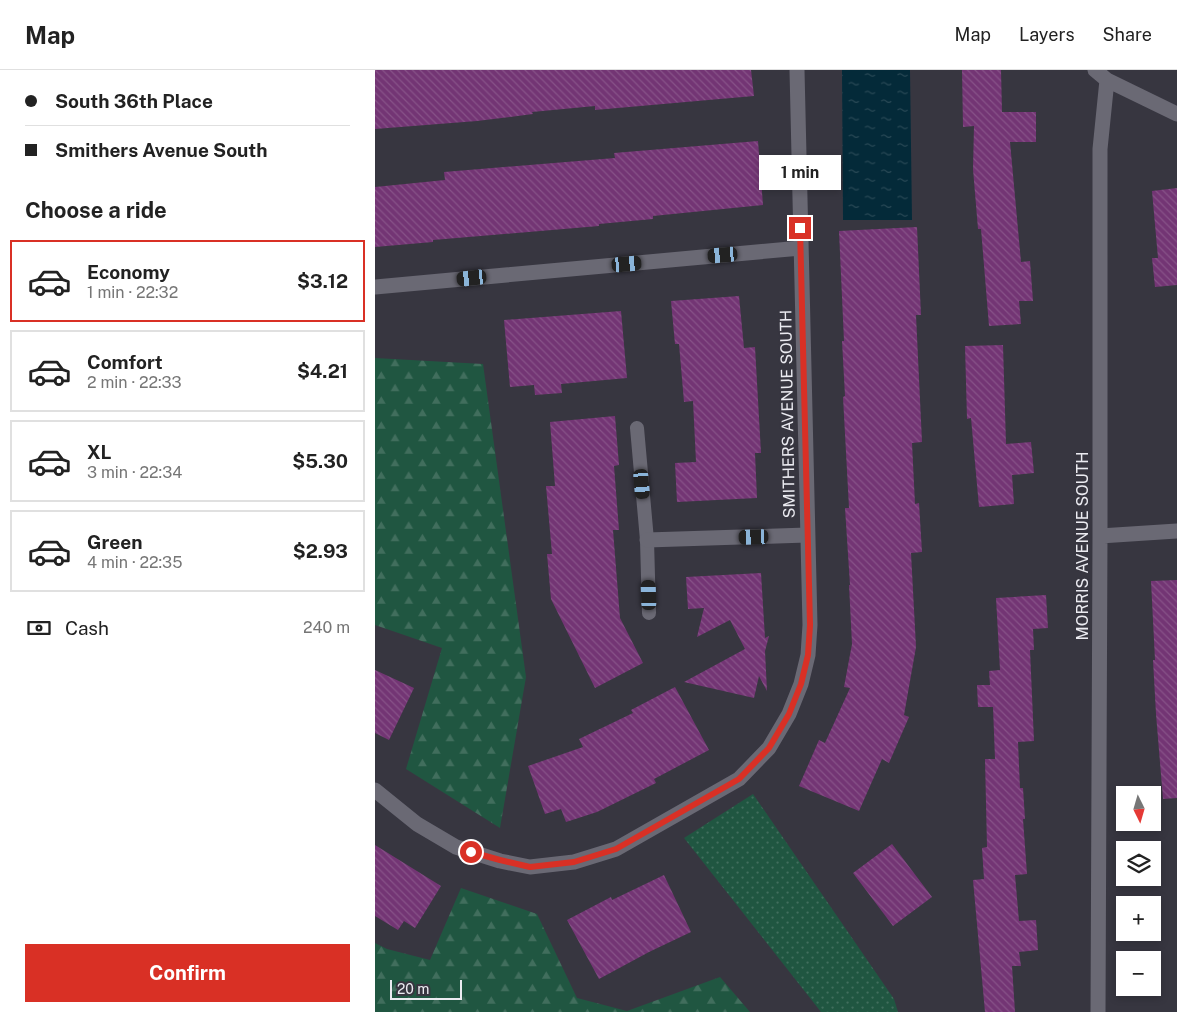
<!DOCTYPE html>
<html lang="en">
<head>
<meta charset="utf-8">
<style>
	:root { --surface:#fff; --page:#f6f6f6; --text:#222; --muted:#767676; --line:#e0e0e0; --accent:#d93025 }
	body { margin:0; font-family:"Public Sans",sans-serif; background:var(--page); color:var(--text); height:100vh; display:flex; flex-direction:column; font-size:19px; white-space:nowrap }
	* { box-sizing:border-box; margin:0 }
	p { font-size:16px; color:var(--muted) }
	.icon { flex:none; width:28px; height:28px; fill:none; stroke:currentColor; stroke-width:2; stroke-linecap:round; stroke-linejoin:round }
	.map { position:relative; flex:1; overflow:hidden }
	.panel { display:flex; flex-direction:column; background:var(--surface); width:375px }
	.panel>* { flex:none }
	.banner { display:grid; align-content:center; height:110px; padding:0 25px; background:var(--surface) }
	.needle { width:32px; rotate:175deg }
	.buttons { position:absolute; left:741px; top:716px; display:grid; gap:10px }
	.buttons a { display:grid; place-items:center; width:45px; height:45px; border-radius:0px; background:var(--surface); box-shadow:0 2px 8px #0003; font-size:25px }
	.scale { position:absolute; left:15px; bottom:12px; width:72px; box-sizing:border-box; padding-left:5px; border:2px solid #ebebf1; border-top:0; font-size:14px; line-height:18px; white-space:nowrap; color:#ebebf1; -webkit-text-stroke:4px #373640; paint-order:stroke }
	.end { position:absolute; width:22px; height:22px; margin:-11px; border:6px solid #d93025; background:#fff; box-shadow:0 0 0 2px #fff }
	.from { border-radius:50% }
	.bubble { position:absolute; height:35px; border-radius:0px; background:var(--surface); box-shadow:0 2px 8px #0003; font-size:16px; font-weight:700; line-height:35px; text-align:center }
	.car { position:absolute; width:15px; height:30px; margin:-15px -8px; border-radius:6px; box-shadow:0 0 4px 1px #0007; background:linear-gradient(#222 24%,#8ab4d8 0 40%,#222 0 76%,#8ab4d8 0 86%,#222 0) }
	.banner b { display:flex; align-items:center; gap:18px; height:48px; font-size:19px }
	.banner b+b { border-top:1px solid var(--line) }
	.banner i { width:12px; height:12px; background:var(--text) }
	ul { padding:0; list-style:none }
	li { display:flex; align-items:center; gap:15px; height:82px; margin:0 10px 8px; padding:0 15px; border:2px solid var(--line); border-radius:0px }
	li div { flex:1 }
	li b { display:block; font-size:19px }
	li em { font-style:normal; font-weight:700 }
	li.on { border-color:var(--accent) }
	li>.icon { width:45px; height:45px; stroke-width:1.5 }
	h2 { padding:0 25px; font-size:22px; line-height:60px }
	.pay { display:flex; align-items:center; gap:12px; height:55px; padding:0 25px; font-size:19px }
	.pay p { margin-inline-start:auto }
	.cta { display:flex; gap:10px; margin-top:auto; padding:10px 25px }
	.cta a { flex:1; height:58px; border-radius:0px; background:var(--accent); color:#fff; font-size:20px; font-weight:700; line-height:58px; text-align:center }
	header { display:flex; align-items:center; gap:30px; box-sizing:border-box; height:70px; padding:0 25px; background:var(--surface); border-bottom:1px solid var(--line) }
	header strong { font-size:24px }
	nav { display:flex; gap:28px; margin-inline-start:auto; font-size:18px }
	main { display:flex; flex:1; min-height:0 }
	.map>svg:first-child { display:block }
</style>
</head>
<body>
<header>
<strong>Map</strong>
<nav><a>Map</a><a>Layers</a><a>Share</a></nav>
</header>
<main>
<section class="panel">
<div class="banner">
<b><i class="from"></i>South 36th Place</b>
<b><i></i>Smithers Avenue South</b>
</div>
<h2>Choose a ride</h2>
<ul>
<li class="on"><svg class="icon" aria-label="car" viewBox="0 0 24 24"><path d="M5 17H2v-5l4-1 3-4h7l3 4 3 1v5h-3M9 17h6M6 11h13"/><circle cx="7" cy="17" r="2"/><circle cx="17" cy="17" r="2"/></svg><div><b>Economy</b><p>1 min · 22:32</p></div><em>$3.12</em></li>
<li><svg class="icon" aria-label="car" viewBox="0 0 24 24"><path d="M5 17H2v-5l4-1 3-4h7l3 4 3 1v5h-3M9 17h6M6 11h13"/><circle cx="7" cy="17" r="2"/><circle cx="17" cy="17" r="2"/></svg><div><b>Comfort</b><p>2 min · 22:33</p></div><em>$4.21</em></li>
<li><svg class="icon" aria-label="car" viewBox="0 0 24 24"><path d="M5 17H2v-5l4-1 3-4h7l3 4 3 1v5h-3M9 17h6M6 11h13"/><circle cx="7" cy="17" r="2"/><circle cx="17" cy="17" r="2"/></svg><div><b>XL</b><p>3 min · 22:34</p></div><em>$5.30</em></li>
<li><svg class="icon" aria-label="car" viewBox="0 0 24 24"><path d="M5 17H2v-5l4-1 3-4h7l3 4 3 1v5h-3M9 17h6M6 11h13"/><circle cx="7" cy="17" r="2"/><circle cx="17" cy="17" r="2"/></svg><div><b>Green</b><p>4 min · 22:35</p></div><em>$2.93</em></li>
</ul>
<div class="pay"><svg class="icon" aria-label="cash" viewBox="0 0 24 24"><path d="M3 7h18v10H3z"/><circle cx="12" cy="12" r="2"/></svg>Cash<p>240 m</p></div>
<div class="cta"><a>Confirm</a></div>
</section>
<div class="map">
<svg width="802" height="942" viewBox="0 0 802 942">
	<defs>
		<pattern id="grass-dots" width="8" height="8" patternUnits="userSpaceOnUse" patternTransform="scale(1.25)"><rect width="8" height="8" fill="#205641"/><path d="M2 2h.1M6 6h.1" fill="none" stroke="#416e5d" stroke-width="1.8" stroke-linecap="round"/></pattern>
		<pattern id="forest-firs" width="22" height="20" patternUnits="userSpaceOnUse" patternTransform="scale(1.25)"><rect width="22" height="20" fill="#205641"/><path d="M5 1l3.5 6h-7zM16 11l3.5 6h-7z" fill="#416e5d"/></pattern>
		<pattern id="water-ripples" width="26" height="14" patternUnits="userSpaceOnUse" patternTransform="scale(1.25)"><rect width="26" height="14" fill="#042a39"/><path d="M2 4q2-2 4 0t4 0M15 11q2-2 4 0t4 0" fill="none" stroke="#294956"/></pattern>
		<pattern id="building-back-hatch" width="6" height="6" patternUnits="userSpaceOnUse" patternTransform="scale(1.25)"><rect width="6" height="6" fill="#733574"/><path d="M-1 5l2 2M0 0l6 6M5-1l2 2" fill="none" stroke="#875288"/></pattern>
	</defs>
	<rect width="100%" height="100%" fill="#373640"/>
	<path fill="url(#grass-dots)" d="M378,724L519,929L523,942H446L309,768Z"/>
	<path fill="url(#forest-firs)" d="M0,288L108,294L151,607L125,758L31,699L67,578L0,555Z
		M86,818L162,844L202,928L252,941L345,907L375,942H0V873L12,879L55,890Z"/>
	<path fill="url(#water-ripples)" d="M467,0H535L537,150H468Z"/>
	<path fill="url(#building-back-hatch)" d="M0,0H376L379,26L220,40V36L157,42L158,44L102,51L0,59Z
		M587,0H626L627,42H661V72H635L646,192L655,191L658,231H644L646,254L614,256L606,159H603L598,99L599,56L588,57Z
		M383,71L388,135L278,146V149L224,154V156L58,170V172L0,177V117L70,110L69,102L240,88L239,83Z
		M802,118V215L780,217L777,188H783L777,121Z
		M542,157L546,245H541L547,372L537,373L540,434L544,433L547,482L536,483L541,577L529,645L534,647L514,693L507,689L484,741L424,716L444,670L450,673L475,618L469,617L477,574L474,515H475L470,438H474L468,327L470,326L467,271H469L464,161Z
		M364,226L369,278L380,277L386,383H380L382,428L302,432L300,393L321,392L318,331L309,332L304,274H300L296,231Z
		M246,241L252,308L186,314L187,323L160,325L159,315L135,317L129,250Z
		M628,275L631,374L656,372L659,403L637,405L639,434L604,437L596,348L592,349L590,276Z
		M240,346L244,395L239,396L244,460H238L245,548L268,593L220,618L176,529L172,484H177L171,416H180L175,352Z
		M386,503L390,568L394,566L390,581L392,621L384,606L379,628L309,612L370,579L355,550L322,567L329,538L313,539L311,507Z
		M802,510V728L788,729L781,644L778,590H780L776,511Z
		M671,525L673,558L658,559L659,580H655L659,671L643,672L645,718H648L650,749H648L652,804L640,805L644,851L661,850L663,880L644,882L646,896H637L640,942H610L598,810L609,809L607,778L612,777L610,689H620L618,637H603L602,615H615L614,601L625,600L621,528Z
		M0,600L39,618L14,670L0,663Z
		M300,617L334,680L279,709L281,713L222,742L191,752L186,739L170,744L153,696L208,677L204,669L258,643L256,640Z
		M517,774L557,827L518,856L478,803Z
		M0,775L66,816L40,858L29,851L23,860L0,846Z
		M289,805L316,862L274,882L224,909L192,850L236,827L237,830Z"/>
	<g fill="none" stroke-linecap="round" stroke-linejoin="round">
		<path stroke="#6a6974" stroke-width="14" d="M262,358L272,470L274,543"/>
		<path stroke="#6a6974" stroke-width="15" d="M720,0L732,10L802,44
			M0,217L426,178
			M725,466L802,461
			M272,470L432,465
			M0,720L42,754L81,777L125,791L155,797L199,792L241,779L364,709L394,678L414,644L426,614L433,585L435,555L422,0
			M723,942L725,466V79L732,10"/>
	</g>
	<g fill="none" stroke-linecap="round" stroke-linejoin="round">
		<path stroke="#d93025" stroke-width="6" d="M96,782L125,790L155,797L199,792L241,779L364,709L394,678L414,644L426,614L433,585L435,555L425,158"/>
	</g>
	<g text-anchor="middle" stroke-width="4" stroke-linejoin="round" paint-order="stroke">
		<g font-size="16" fill="#ebebf1" stroke="#373640">
			<text transform="translate(412 344) rotate(-91)" y="6">SMITHERS AVENUE SOUTH</text>
			<text transform="translate(707 476) rotate(-90)" y="6">MORRIS AVENUE SOUTH</text>
		</g>
	</g>
</svg>
<div class="buttons">
<a><svg class="needle" viewBox="-14 -14 28 28"><path d="M0-13l5 13h-10z" fill="#e53935"/><path d="M0 13l5-13h-10z" fill="#767676"/></svg></a>
<a><svg class="icon" aria-label="layers" viewBox="0 0 24 24"><path d="M12 4l9 5-9 5-9-5zM3 14l9 5 9-5"/></svg></a>
<a>+</a>
<a>−</a>
</div>
<div class="scale">20 m</div>
<i class="end from" style="left:96px;top:782px"></i>
<i class="end" style="left:425px;top:158px"></i>
<div class="bubble" style="left:384px;top:85px;width:82px">1 min</div>
<i class="car" style="left:348px;top:185px;rotate:265deg"></i>
<i class="car" style="left:252px;top:194px;rotate:85deg"></i>
<i class="car" style="left:97px;top:208px;rotate:264deg"></i>
<i class="car" style="left:267px;top:414px;rotate:175deg"></i>
<i class="car" style="left:379px;top:467px;rotate:268deg"></i>
<i class="car" style="left:274px;top:525px;rotate:358deg"></i>
</div>
</main>
</body>
</html>
